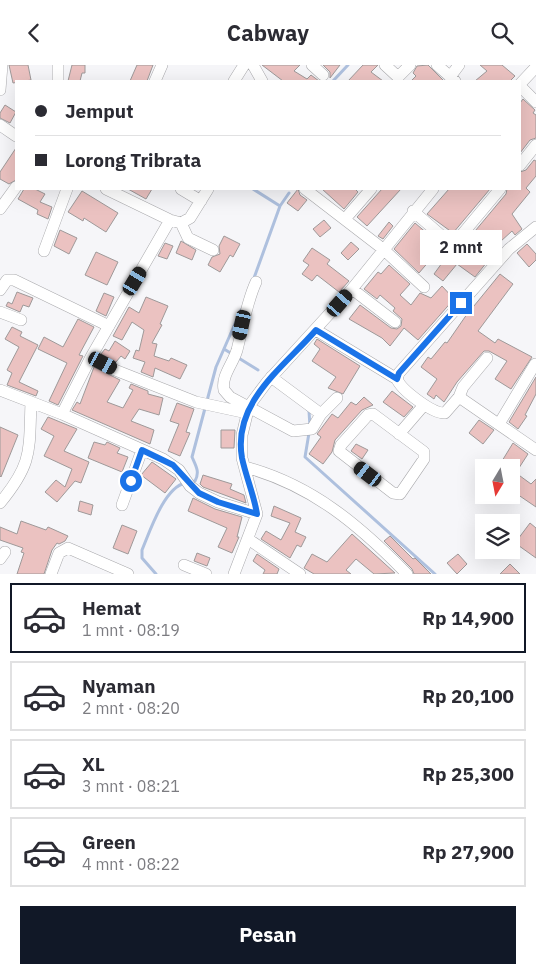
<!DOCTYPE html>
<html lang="id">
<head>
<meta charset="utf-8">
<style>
	:root { --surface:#fff; --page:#f7f7f7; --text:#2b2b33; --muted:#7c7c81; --line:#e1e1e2; --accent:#111827 }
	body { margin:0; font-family:"IBM Plex Sans",sans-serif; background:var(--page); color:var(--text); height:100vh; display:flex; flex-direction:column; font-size:19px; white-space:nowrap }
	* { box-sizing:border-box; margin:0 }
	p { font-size:16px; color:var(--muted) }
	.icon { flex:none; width:28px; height:28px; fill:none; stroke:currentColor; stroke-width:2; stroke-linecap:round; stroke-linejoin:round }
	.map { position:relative; height:509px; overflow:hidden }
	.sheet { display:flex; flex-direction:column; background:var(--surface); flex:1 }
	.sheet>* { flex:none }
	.top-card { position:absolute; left:15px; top:15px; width:506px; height:110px; border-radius:0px; box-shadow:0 5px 20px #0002; display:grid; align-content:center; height:110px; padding:0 20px; background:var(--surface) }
	.needle { width:32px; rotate:190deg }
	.fabs { position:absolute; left:475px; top:394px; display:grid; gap:10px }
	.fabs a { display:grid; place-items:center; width:45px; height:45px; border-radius:0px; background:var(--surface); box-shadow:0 5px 20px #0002; font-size:25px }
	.end { position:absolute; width:22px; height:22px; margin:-11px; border:6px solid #1a73e8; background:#fff; box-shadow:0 0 0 2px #fff }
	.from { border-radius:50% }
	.bubble { position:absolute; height:35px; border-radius:0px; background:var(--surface); box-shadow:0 5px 20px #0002; font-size:16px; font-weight:700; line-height:35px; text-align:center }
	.car { position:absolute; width:15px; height:30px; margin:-15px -8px; border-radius:6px; box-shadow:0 0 4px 1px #0007; background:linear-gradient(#222 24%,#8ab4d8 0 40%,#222 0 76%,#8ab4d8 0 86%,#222 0) }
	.top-card b { display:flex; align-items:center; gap:18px; height:48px; font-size:19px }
	.top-card b+b { border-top:1px solid var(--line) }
	.top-card i { width:12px; height:12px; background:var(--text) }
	ul { padding:9px 0 0; list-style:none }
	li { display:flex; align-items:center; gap:15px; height:70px; margin:0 10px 8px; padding:0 10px; border:2px solid var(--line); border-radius:0px }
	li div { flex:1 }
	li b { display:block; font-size:19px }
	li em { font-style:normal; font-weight:700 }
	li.selected { border-color:var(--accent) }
	li>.icon { width:45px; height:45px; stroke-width:1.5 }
	.action { display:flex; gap:10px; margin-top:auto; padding:10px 20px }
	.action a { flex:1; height:58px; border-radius:0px; background:var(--accent); color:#fff; font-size:20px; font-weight:700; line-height:58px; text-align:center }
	header { display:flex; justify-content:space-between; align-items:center; height:65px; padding:0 20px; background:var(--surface); font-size:22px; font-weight:700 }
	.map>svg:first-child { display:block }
</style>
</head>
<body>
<header><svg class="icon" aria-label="back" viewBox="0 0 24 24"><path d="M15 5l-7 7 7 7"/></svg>Cabway<svg class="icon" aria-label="search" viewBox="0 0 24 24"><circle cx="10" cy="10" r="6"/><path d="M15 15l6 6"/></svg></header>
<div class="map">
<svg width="536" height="509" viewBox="0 0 536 509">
	<rect width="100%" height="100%" fill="#f6f6f9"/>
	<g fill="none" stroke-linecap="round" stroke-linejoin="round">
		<path stroke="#aec0de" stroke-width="3" d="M333,16L348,0
			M253,124L280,141
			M254,213L280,141L289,128
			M224,284L258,305
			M307,344L309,346L310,362
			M309,368L305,392L435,509
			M191,417L195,416C200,407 196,401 192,392L216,302L241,245
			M156,509L142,493V485C150,466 164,423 185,418"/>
	</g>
	<path fill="#ebc2c1" stroke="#9e9999" d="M9,0H28L31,15L13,18Z
		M72,0H85V8H82L80,16H68Z
		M137,0H153L147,16H130Z
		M262,0H300L294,6L307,14L311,10L319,16H283Z
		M323,0H340L330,13V7Z
		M363,0H378L371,7L383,16H348Z
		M428,0L444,16H411L416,11L413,8L417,1Z
		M480,0H502L515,11L510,16H475L487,6Z
		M523,34L535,45L533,48L536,50V73L530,75L520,88V38Z
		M5,40L16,47L10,58L0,53V48Z
		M16,83V115L9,119L0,114V107Z
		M534,95L536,96V111L526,123L530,127L512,149L522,164L515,170L512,166L500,177L495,171L479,191L487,197L475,212L457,199L443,216L434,209L450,187L453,189L460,184L506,129L507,124H520V107L526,105Z
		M24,124H35L45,129L40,137L52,142L48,154L37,149L38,145L18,134Z
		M128,124H152L146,134Z
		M298,124L300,130L307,135L298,146L287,138Z
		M322,124H355L358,127L344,144Z
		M382,124H401L367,161L357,152Z
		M449,124H490L453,168L427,149Z
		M82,126L118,148L106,167L84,153L83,156L68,147Z
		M324,155L331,163L320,172L313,164Z
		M389,157L393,161L383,174L378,171Z
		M415,158L442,181L419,208L394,184Z
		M60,165L77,173L69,189L54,181Z
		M224,171L240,179L233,192L230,190L220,207L208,200L212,192L220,189L219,181Z
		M181,176L196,185L192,195L176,188Z
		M351,177L359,184L348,195L341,188Z
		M165,178L173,181L167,194L158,191Z
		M527,179L536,189V195L529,202L517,188Z
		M312,183L330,195L327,199L349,216L339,227L317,210L312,216L302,209L309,200L303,196Z
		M96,187L118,197L107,220L85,210Z
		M389,200L410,219L400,230L411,240L420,228L431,233L442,221L454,234L418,275L404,263L390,281L382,273L349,254L360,240L391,263L397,264L401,261L402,254L393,246L395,243L380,230L377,234L364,224L378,207L381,209Z
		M500,209L513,219L478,266L495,278L498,274L532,292L511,324L495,314L507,296L489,286H484L457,317L444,337L436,330L434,334L427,329L437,314L421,302L428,292L431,294L445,277L447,278L465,252Z
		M17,227L33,233L29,242L23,240L20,247L6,241L8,237L12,239Z
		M104,228L114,232L106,251L96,246Z
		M146,232L168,241L160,259L162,260L152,278L157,279L154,291L169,296L171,293L187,300L180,314L155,303L153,312L141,307L145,297L133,293L136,285L139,286L144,265L132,257L122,275L113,271L129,242L139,248Z
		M78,254L94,262L79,290L83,291L58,340L49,336L67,298L38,284L44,272L63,282Z
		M12,262L22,267L20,271L38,280L19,317L38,326L36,331L7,320L12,308L7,305L19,282L5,274Z
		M317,274L360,301L343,329L328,323L336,312L312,296L320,284L314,279Z
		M115,276L130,286L125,294L121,291L116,297L101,289L105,284L109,286Z
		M94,302L120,315L107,337L123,343L133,325L129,323L131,319L148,326V329L163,333L159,350L139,344L131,356L154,365L150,379L72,345L77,337L80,339Z
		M536,312V329L525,350L527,351L518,364L509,357Z
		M392,326L413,342L404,352L383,337Z
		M364,332L373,340L362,345L335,375L332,387L323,399L309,389L321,372L317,369L332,349L338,353L351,337L356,340Z
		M177,338L194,344L186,367L190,368L180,391L168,386L179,359L170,356Z
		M48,352L77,364L64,386L89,397L81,418L75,416L57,437L45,427L56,415L65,422L72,404L44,391L54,371L41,364Z
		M479,355L494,365L483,379L469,368Z
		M0,362L18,370L1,412L0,411Z
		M221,365H235L234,383H221Z
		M94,377L105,380L107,377L120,383L117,388L128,392L122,407L88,393Z
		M513,378L528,389L517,406L502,396Z
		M356,379L368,385L362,394L351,386Z
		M152,397L176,414L165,428L141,410Z
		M516,408L531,419L536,414V442L511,425V414Z
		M203,410L232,419L230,424L244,430L246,438L203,422L200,419Z
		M193,433L215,444L242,452L237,472H239L232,488L218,482L227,463L188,446Z
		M80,436L93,440L91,450L78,446Z
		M274,441L301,453L295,467L306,472L301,482L297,480L290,493L261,474L266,466L281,475L290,458L271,451Z
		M21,456L46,465L48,462L68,471L65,476L59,479L57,478L52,485L44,509H17L24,488L21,487L23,483L0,475V462L17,469Z
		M530,458L536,463V493L515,478Z
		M122,460L137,466L128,489L113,483Z
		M352,469L395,508L374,509L356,494L346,505L351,509H314L304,503L312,489L327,497Z
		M390,471L413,494L415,493L431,509H414L412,504L384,476Z
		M197,488L210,493L207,501L194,496Z
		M257,489L279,504L277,509H263L265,505L253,496Z
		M458,489L467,499L457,509L447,498Z
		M510,499L520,509H500Z"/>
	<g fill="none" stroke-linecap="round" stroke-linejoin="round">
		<defs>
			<path id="street" d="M253,0L262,16
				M312,0L323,10
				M385,0L398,12L410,0
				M437,0L455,16
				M450,12L459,0
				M58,16V0
				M155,16L162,0
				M234,16L244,0
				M520,19L536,2
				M520,21L536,37
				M0,25L2,0
				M0,60L16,71
				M520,100L536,80
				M106,124L170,155L181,158L190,153L208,124
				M181,124L201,136
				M305,124L383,184L424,222
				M0,144L16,122
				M413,146L451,179H454L500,124
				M345,154L371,124
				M181,158L188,173L213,185
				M536,162L509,184L399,308L397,314C401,325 433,349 445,348L459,332L536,385
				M44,186L67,124
				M256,217C246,239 243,262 237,285C233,299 221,311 224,325L230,332L293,366L312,364L321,349L271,312
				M352,224L395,257
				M0,225L7,215H14L109,261
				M0,247L21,255
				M316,265L397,314
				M91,292L115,305L196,337L247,348
				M0,325L62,349L163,394L179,405L190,421L199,428L218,437L257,449
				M459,332L463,322L487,293
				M62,349L91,292L170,155
				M321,349L337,333
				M373,349L424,387V394L400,429L393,428L339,386L341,380L368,350Z
				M499,359L535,299
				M399,369L424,340
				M245,402C312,420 359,460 407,509
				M0,438C33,398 29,386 31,337
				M122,440L142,385
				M248,474L300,509
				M0,494L5,487
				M184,500L206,509
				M51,509L59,488L68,483L128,509
				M234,509L257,449L242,393V370L249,341L267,317L352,224L433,124"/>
		</defs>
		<use href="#street" stroke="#a9a9ac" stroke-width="12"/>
		<use href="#street" stroke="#fff" stroke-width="11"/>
	</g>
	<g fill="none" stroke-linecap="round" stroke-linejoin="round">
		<path stroke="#1a73e8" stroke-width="6" d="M131,416L142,385L173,400L199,428L218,437L257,449C254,430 246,412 242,393C232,337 284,302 316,265L397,314L399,308L461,238"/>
	</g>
</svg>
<div class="fabs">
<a><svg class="needle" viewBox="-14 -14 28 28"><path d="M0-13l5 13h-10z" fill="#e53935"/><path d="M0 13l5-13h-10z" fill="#7c7c81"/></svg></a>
<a><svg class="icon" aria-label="layers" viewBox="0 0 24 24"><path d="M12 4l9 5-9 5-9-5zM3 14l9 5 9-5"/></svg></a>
</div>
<i class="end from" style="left:131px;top:416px"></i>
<i class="end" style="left:461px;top:238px"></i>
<div class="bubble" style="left:420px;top:165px;width:82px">2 mnt</div>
<i class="car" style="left:135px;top:216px;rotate:31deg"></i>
<i class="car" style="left:340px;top:238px;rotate:41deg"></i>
<i class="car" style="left:242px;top:260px;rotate:192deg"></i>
<i class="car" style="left:103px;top:298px;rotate:118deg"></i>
<i class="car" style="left:368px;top:409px;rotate:307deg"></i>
<div class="top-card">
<b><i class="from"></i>Jemput</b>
<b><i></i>Lorong Tribrata</b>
</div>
</div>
<section class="sheet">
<ul>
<li class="selected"><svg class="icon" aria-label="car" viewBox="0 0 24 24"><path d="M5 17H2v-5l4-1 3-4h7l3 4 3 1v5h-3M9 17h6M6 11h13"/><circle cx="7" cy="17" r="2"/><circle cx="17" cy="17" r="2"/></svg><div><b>Hemat</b><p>1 mnt · 08:19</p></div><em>Rp 14,900</em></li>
<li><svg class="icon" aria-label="car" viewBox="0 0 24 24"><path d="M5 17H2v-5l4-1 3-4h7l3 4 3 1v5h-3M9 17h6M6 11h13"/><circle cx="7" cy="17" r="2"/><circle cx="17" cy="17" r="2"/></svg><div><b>Nyaman</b><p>2 mnt · 08:20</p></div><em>Rp 20,100</em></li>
<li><svg class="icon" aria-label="car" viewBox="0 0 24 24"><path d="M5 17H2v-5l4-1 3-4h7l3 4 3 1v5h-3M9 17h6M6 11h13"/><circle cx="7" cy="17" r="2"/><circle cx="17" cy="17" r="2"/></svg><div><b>XL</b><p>3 mnt · 08:21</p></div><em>Rp 25,300</em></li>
<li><svg class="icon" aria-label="car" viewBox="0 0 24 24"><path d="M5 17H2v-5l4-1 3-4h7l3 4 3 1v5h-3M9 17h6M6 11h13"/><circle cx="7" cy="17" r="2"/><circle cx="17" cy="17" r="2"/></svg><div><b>Green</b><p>4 mnt · 08:22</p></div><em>Rp 27,900</em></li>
</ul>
<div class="action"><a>Pesan</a></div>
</section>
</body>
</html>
